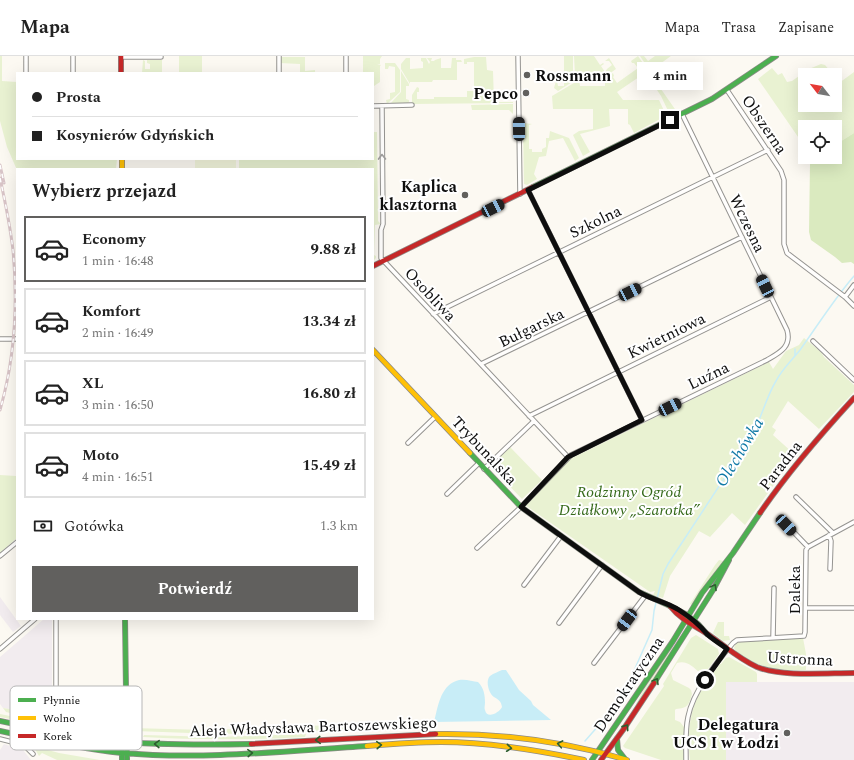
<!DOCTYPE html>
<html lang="pl">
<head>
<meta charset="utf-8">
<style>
	:root { --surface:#fff; --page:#f6f6f6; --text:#222; --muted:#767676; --line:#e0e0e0; --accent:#61605e }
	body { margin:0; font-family:Spectral,serif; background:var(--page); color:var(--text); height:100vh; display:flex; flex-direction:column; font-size:15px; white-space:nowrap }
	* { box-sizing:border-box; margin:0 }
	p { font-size:13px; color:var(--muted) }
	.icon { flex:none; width:22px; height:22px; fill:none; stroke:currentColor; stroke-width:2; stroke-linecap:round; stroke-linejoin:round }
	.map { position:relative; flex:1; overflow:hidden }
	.sheet { position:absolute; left:16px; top:112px; width:358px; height:452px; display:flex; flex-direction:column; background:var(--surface); border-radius:0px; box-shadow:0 4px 16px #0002 }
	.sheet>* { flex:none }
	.top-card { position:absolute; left:16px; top:16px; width:358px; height:88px; border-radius:0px; box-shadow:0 4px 16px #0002; display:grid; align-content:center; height:88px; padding:0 16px; background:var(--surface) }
	.needle { width:26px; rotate:301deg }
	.fabs { position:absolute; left:798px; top:12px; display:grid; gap:8px }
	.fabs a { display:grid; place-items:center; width:44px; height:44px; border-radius:0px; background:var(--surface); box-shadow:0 4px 16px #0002; font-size:20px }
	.end { position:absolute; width:18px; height:18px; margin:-9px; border:5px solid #0e0e0e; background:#fff; box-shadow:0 0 0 2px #fff }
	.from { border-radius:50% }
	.bubble { position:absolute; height:28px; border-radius:0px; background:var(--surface); box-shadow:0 4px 16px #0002; font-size:13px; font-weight:700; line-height:28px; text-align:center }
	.car { position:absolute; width:12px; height:24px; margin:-12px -6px; border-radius:5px; box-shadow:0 0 3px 1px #0007; background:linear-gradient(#222 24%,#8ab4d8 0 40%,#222 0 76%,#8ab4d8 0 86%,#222 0) }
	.top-card b { display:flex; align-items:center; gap:14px; height:38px; font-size:15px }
	.top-card b+b { border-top:1px solid var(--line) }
	.top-card i { width:10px; height:10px; background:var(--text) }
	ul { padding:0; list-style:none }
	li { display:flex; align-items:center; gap:12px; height:66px; margin:0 8px 6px; padding:0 8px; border:2px solid var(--line); border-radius:0px }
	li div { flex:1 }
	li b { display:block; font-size:15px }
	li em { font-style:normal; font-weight:700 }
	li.current { border-color:var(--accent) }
	li>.icon { width:36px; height:36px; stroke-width:1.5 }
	h2 { padding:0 16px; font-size:18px; line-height:48px }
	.pay { display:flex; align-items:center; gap:10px; height:44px; padding:0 16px; font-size:15px }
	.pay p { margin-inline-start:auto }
	.button { display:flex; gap:8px; margin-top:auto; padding:8px 16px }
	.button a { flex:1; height:46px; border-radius:0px; background:var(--accent); color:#fff; font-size:16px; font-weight:700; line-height:46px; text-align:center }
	header { display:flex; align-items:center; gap:24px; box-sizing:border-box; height:56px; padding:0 20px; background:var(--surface); border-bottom:1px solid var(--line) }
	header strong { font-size:19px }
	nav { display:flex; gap:22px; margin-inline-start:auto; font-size:14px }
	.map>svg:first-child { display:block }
</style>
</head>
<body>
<header>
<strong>Mapa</strong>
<nav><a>Mapa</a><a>Trasa</a><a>Zapisane</a></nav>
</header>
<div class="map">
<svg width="854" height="704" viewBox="0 0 854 704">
	<rect width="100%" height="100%" fill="#fcf9f2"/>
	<path fill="#f2ecef" d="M0,541L21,570L13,576L0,559Z
		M44,563H52V636H23L22,655L3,652L0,648V601Z
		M726,626H854V704H726Z
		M4,688L23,694L31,704H0V694Z"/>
	<path fill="#e9f2d2" d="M0,0H2V25L17,26V103H117L116,113H17V114L7,91L0,65Z
		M179,0H202V17H179Z
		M363,0H382L380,3V8H377L381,9L380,10V26L374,30L373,28V17H361L363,16Z
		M564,0H573V21H580L558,35L554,32L556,25H557L558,30H564Z
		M574,0H594L600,9L603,7L604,8L601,10L605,16L607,13L612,9L609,5H605L609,2L616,13L609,18L606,16L607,18L575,19Z
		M638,0L677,56L670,59L661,40L647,19H642L617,36L623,44H659L667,61H664L634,77L630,69L628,68V53H609L610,70L580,78L590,96L583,100L573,79L579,75L593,73V53H553L552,40L579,24L580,30H605V20H609L613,17L614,20L613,21L617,27L638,12L634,7H632L631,5Z
		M640,0H644L648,5L655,0H671L650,15Z
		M280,1H305V15L315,14V16L318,17H300V8L280,7Z
		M474,1H486L487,14L493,15L494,46H513V47L412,48V39L417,31L419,32V36H417V43H434V41H467V35H474V6H467V8H464V3Z
		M406,2H410V13L423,12V6L421,5V2H426L429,8L430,6L427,2H432L431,5H434L435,4L441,2V12H451L452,2H457H456V4H461L462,6H457V24H433L432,26H410V28L401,13V8Z
		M143,4L145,5V13H150V8L147,7V4H162V17H142Z
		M385,7H395L400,14V36L387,48L386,44L390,43V37L395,36V11L389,10L388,13H385Z
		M821,8L825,9L831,16L828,19H805V49H835V30L854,16V77L835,89V71H805V91L758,23L772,12L778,19L782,17L787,26L792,25L809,13Z
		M401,15L409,28V30H406V43L409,44V46L407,48H390L401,36Z
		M513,48V58L509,54H472L471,49Z
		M524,67L532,68L529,69V93H532V96H542V93L546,91V82H549L550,75L569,82L579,102L575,105L563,82L549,85L546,100L539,101L534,118L537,123L527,129L524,128L523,68Z
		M373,76H377L378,165L381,168L375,169L374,199L376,200V202L373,205V113H239V103H373Z
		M804,282L821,296L824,301L854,329V336L819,373L788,345L772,371L776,374L773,379L793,397L797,392L800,396L778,423L745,469L732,457L710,481L699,475L670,520L663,542L653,539L655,535L650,536L525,449L570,403L769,306L773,313L786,295L799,289Z
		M510,391L542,424L522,443L490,410Z
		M0,419L16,420L17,423V482L0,497Z
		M719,504L724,505L723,507L692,549L690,548L715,509Z
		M718,566H724V580H729L730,584L723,585L713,577Z
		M696,579L718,593L719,598L705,617H700C693,611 687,604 677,607L671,617L673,624L689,632L691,634L692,638C689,649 688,652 676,653L675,654V664L680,666L684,671V704H661L625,692L623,690L664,630L663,628L691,582Z
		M803,582L806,598V614C783,615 762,613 743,600C739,597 736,596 734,592L736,587L747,584Z
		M672,590L674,591L638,649L636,648L645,631Z
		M729,601L756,616L757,618V626H726V704H690C687,682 689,656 700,636C706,627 713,617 720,608H721L726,602Z
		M52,641H54V657L53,660L54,662V665L94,670L95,660H116V647L120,648L118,671L113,675L54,667L6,656L3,652L22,655L52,657Z
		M0,658L75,673L76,675L65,674L0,661Z
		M360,667H372V672L270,677L217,678L135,675L131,672L207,674L301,670L347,669Z
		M306,678L305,681C251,684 197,684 143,681L144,679L215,681Z
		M26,688L59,697L100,704H57L42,697L39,700L35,693L31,692Z"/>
	<path fill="#daeabf" d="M854,77V208L851,206L842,207L835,201L811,184L809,176L810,108L817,101H835V89Z"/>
	<path fill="#f2f5db" d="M195,103H236V113H195Z"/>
	<path fill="#c8edf7" d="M502,614H506L519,634L531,645L533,649L551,664L434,666C438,651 440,631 456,625C462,622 472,625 478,626C484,632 485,639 485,647C485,649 484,652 485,654C487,664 500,656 502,651C501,645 499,644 494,641C489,638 485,625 490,620C494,617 498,616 502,614Z"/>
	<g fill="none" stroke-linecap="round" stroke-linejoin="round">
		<path stroke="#c8edf7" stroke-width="1.5" d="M795,293V299
			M585,685L614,652L625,635L652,574L654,555L663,518L668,508L750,383C761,365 765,343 776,325C782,313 792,304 800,294C818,269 834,243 854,220"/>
		<defs>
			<path id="street" d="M26,0V17
				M73,0V17
				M279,0V17
				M346,0V17
				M518,0L520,138
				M121,1H161
				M727,34L781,115L784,124V188L787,197L845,241L854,250
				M373,50L412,49
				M382,50L383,168L381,174V202L568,401
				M528,134L642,364
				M845,241L854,229
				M433,258L768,94
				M0,283H17
				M813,285L854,324
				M481,308L742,181
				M529,360L771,241
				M408,387L435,361
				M484,413L534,365
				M447,438L479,407
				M796,441L833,477
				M785,467L808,491
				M829,479L831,485L830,513
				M477,492L521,451L571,399L767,304C779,297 792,291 787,274L682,58
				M0,500L17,486
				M524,529L561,480
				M806,552H854
				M56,563V658L60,662
				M559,567L602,509
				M773,581L774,532
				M0,593L35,563
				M594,607L645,540
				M0,683L24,689L33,698
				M686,704C686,690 685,675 688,661C693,635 716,607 733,587L737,584L804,580L805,576L806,494L808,491L854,466"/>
			<path id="fast" d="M533,131L712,43L776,0
				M470,397L521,451L639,536L668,549L687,559L698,568L707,578
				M125,563L127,704
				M654,627L713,534L729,504
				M0,665C37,673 74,681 111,685C158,689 205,689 251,688
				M0,675C40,684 81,693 122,697C203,704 286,695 367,690
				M617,683L618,694L625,703
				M122,704V664L124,648
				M592,704L673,585L702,537L733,497L760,457"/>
			<path id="slow" d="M122,103V113
				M373,294L470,397
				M436,678C501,677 564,685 627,704
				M367,690C391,688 416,686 441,686C488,686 537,694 584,704"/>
			<path id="jam" d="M121,0V17
				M373,210L533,131
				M760,457C788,416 820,379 854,342
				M670,550C681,564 695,570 709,579C725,590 739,603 757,611C782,621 826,617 854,617
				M251,688L436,678
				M601,704L623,674L654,627"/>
		</defs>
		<use href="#street" stroke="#959491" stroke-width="5.5"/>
		<use href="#fast" stroke="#8c8a87" stroke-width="6"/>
		<use href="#slow" stroke="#8c8a87" stroke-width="6"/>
		<use href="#jam" stroke="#8c8a87" stroke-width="6"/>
		<use href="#street" stroke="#fffefd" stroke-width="3.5"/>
		<use href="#fast" stroke="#4caf50" stroke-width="4.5"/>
		<use href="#slow" stroke="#ffc107" stroke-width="4.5"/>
		<use href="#jam" stroke="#c62828" stroke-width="4.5"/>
		<defs>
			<path id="rail" d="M0,109L4,127
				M0,122C5,145 10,169 13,194C18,248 15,302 0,354"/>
		</defs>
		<use href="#rail" stroke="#d8c4c7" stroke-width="3"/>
		<use href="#rail" stroke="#fff" stroke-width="1.5" stroke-dasharray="4.5" stroke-linecap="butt"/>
	</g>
	<defs><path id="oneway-chevron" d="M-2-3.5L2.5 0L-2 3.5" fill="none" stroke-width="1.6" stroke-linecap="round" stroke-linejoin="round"/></defs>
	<use stroke="#9f9e9d" href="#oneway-chevron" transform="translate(382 101) rotate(-91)"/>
	<g stroke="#2d5e2f">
		<use href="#oneway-chevron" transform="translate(714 531) rotate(-60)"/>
		<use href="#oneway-chevron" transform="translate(656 625) rotate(-59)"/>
		<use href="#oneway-chevron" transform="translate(626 671) rotate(-55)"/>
		<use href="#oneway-chevron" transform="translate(318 684) rotate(177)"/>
		<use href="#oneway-chevron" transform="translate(157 688) rotate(-178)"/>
		<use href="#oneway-chevron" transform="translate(560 688) rotate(-169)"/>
		<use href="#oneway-chevron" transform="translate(379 689) rotate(-4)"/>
		<use href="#oneway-chevron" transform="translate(509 692) rotate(6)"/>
		<use href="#oneway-chevron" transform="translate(250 697) rotate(-3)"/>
	</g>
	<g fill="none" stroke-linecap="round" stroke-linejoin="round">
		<path stroke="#0e0e0e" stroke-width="5" d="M670,64L528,134L642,364L568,401L521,451L639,536C652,544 667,546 679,554C690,561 699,568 707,578C713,584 721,588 727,593L705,624"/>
	</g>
	<g fill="#61605e" stroke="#fff" stroke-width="1.5">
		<circle cx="527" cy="19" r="4"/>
		<circle cx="526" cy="37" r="4"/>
		<circle cx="465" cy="139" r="4"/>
		<circle cx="787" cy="677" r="4"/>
	</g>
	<g text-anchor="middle" stroke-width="4" stroke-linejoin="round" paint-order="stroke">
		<g font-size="16" font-weight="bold" fill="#0e0e0e" stroke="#fff" text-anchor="end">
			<text x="535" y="25" text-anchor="start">Rossmann</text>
			<text x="518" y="43">Pepco</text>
			<text x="457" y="136">Kaplica<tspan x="457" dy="18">klasztorna</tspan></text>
			<text x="779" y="674">Delegatura<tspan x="779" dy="18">UCS I w Łodzi</tspan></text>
		</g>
		<g font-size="16" fill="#0e0e0e" stroke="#fff">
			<text transform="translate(765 68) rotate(56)" y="6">Obszerna</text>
			<text transform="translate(595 165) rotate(-26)" y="6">Szkolna</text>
			<text transform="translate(748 167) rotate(64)" y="6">Wczesna</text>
			<text transform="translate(431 238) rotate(47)" y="6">Osobliwa</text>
			<text transform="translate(531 271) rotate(-26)" y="6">Bułgarska</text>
			<text transform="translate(666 279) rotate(-26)" y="6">Kwietniowa</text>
			<text transform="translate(708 319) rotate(-26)" y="6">Luźna</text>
			<text transform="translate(485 394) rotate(47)" y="6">Trybunalska</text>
			<text transform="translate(780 409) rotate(-52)" y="6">Paradna</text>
			<text transform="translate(794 534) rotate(-90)" y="6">Daleka</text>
			<text transform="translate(800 602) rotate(3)" y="6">Ustronna</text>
			<text transform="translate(628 628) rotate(-56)" y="6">Demokratyczna</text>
			<text transform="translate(313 670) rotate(-2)" y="6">Aleja Władysława Bartoszewskiego</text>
		</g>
		<g font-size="16" font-style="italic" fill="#366a1b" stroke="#fff">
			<text x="629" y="441">Rodzinny Ogród<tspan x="629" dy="18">Działkowy „Szarotka”</tspan></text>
		</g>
		<g font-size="17" font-style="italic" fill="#117aa7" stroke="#fff">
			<text transform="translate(739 396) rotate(-59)" y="6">Olechówka</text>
		</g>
	</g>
	<rect x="10" y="630" width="132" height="64" rx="6" fill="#fff" stroke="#b7b7b7" stroke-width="1"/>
	<rect x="18" y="642" width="18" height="4" fill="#4caf50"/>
	<rect x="18" y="660" width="18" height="4" fill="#ffc107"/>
	<rect x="18" y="678" width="18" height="4" fill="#c62828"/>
	<g font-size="11" fill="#0e0e0e">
		<text x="43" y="648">Płynnie</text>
		<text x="43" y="666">Wolno</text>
		<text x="43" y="684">Korek</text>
	</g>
</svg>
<div class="fabs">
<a><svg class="needle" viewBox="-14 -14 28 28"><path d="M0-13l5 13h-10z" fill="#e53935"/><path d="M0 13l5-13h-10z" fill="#767676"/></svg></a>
<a><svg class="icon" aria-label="locate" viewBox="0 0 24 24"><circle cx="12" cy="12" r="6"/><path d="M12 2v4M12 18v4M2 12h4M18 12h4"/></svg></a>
</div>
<i class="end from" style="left:705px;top:624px"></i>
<i class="end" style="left:670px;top:64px"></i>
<div class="bubble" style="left:637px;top:6px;width:66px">4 min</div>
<i class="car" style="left:519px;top:73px;rotate:359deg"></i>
<i class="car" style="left:493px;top:152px;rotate:64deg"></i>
<i class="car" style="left:765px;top:230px;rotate:334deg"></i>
<i class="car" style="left:630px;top:236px;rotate:64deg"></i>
<i class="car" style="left:670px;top:351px;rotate:64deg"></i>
<i class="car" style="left:786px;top:469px;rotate:137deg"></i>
<i class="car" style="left:627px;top:564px;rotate:217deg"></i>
<div class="top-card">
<b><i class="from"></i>Prosta</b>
<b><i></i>Kosynierów Gdyńskich</b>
</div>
<section class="sheet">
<h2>Wybierz przejazd</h2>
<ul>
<li class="current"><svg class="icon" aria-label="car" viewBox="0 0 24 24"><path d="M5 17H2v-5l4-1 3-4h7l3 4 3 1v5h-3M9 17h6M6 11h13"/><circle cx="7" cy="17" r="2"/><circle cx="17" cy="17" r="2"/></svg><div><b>Economy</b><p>1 min · 16:48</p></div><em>9.88 zł</em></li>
<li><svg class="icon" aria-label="car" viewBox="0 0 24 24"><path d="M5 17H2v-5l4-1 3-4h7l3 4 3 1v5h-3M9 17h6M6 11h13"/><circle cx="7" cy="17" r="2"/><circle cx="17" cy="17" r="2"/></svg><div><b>Komfort</b><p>2 min · 16:49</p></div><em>13.34 zł</em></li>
<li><svg class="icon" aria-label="car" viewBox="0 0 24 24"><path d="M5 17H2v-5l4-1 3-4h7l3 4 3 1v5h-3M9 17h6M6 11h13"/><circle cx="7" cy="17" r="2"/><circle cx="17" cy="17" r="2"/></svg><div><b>XL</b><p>3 min · 16:50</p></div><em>16.80 zł</em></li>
<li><svg class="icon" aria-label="car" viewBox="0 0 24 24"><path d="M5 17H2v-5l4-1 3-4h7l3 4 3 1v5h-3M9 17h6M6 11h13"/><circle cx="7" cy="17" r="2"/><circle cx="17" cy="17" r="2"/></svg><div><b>Moto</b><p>4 min · 16:51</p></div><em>15.49 zł</em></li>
</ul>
<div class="pay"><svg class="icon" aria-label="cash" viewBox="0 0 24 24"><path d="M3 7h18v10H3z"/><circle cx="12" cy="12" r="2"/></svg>Gotówka<p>1.3 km</p></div>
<div class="button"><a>Potwierdź</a></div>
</section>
</div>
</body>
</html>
